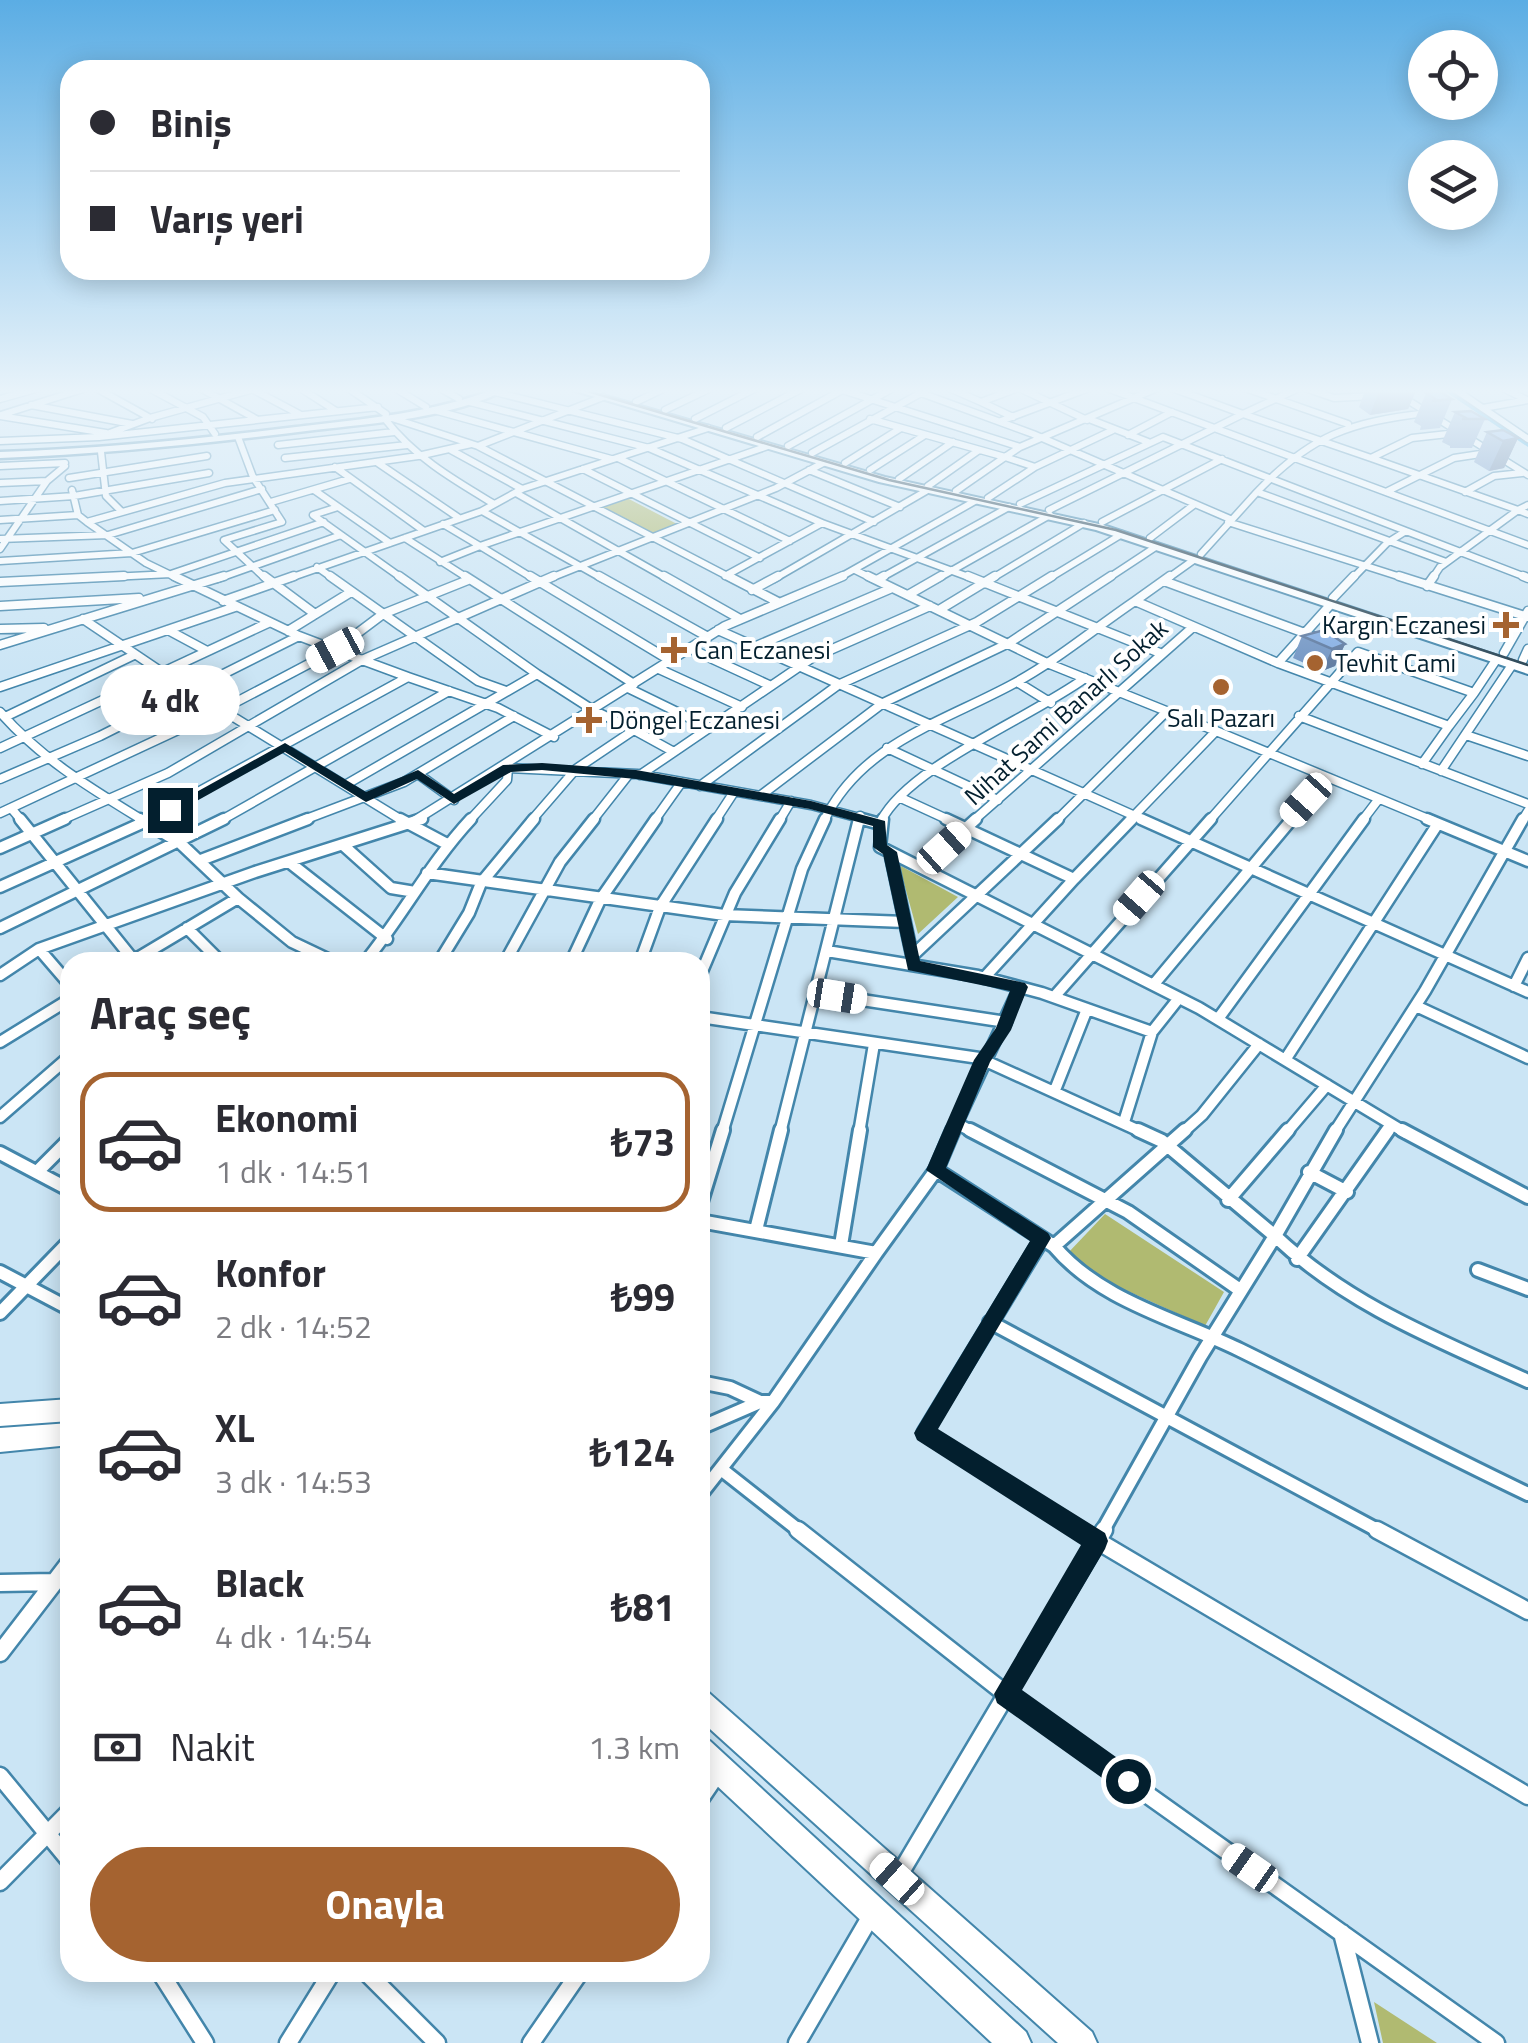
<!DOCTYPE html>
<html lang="tr">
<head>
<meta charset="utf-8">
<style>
	:root { --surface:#fff; --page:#f7f7f7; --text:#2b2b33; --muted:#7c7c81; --line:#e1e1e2; --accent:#a56330 }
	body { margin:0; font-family:"Titillium Web",sans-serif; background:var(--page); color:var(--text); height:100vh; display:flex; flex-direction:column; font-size:38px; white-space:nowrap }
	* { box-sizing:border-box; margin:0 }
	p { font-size:32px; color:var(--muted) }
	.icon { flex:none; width:55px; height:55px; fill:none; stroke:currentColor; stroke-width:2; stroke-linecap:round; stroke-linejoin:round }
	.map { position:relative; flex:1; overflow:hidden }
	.details { position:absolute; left:60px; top:952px; width:650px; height:1030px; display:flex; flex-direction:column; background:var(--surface); border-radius:30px; box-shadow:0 5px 25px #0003 }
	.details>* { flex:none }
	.guide { position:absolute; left:60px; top:60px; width:650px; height:220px; border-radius:30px; box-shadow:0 5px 25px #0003; display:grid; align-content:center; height:220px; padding:0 30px; background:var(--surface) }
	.fabs { position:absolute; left:1408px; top:30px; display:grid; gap:20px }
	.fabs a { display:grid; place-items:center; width:90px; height:90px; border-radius:50%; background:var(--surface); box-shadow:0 5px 25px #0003; font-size:50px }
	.end { position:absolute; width:45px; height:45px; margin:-22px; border:12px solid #031f2e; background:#fff; box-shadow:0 0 0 5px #fff }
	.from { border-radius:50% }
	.bubble { position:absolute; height:70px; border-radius:35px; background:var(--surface); box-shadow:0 5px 25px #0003; font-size:32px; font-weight:700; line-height:70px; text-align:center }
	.car { position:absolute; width:30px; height:60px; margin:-30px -15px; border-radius:12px; box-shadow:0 0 8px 2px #0007; background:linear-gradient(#fff 24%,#345 0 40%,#fff 0 76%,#345 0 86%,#fff 0) }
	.guide b { display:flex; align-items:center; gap:35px; height:95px; font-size:38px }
	.guide b+b { border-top:2px solid var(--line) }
	.guide i { width:25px; height:25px; background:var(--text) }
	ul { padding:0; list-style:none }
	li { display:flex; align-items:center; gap:30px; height:140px; margin:0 20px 15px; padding:0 10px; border:5px solid transparent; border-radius:30px }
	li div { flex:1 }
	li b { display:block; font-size:38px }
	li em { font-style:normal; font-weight:700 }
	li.selected { border-color:var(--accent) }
	li>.icon { width:90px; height:90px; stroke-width:1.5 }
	h2 { padding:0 30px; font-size:45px; line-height:120px }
	.pay { display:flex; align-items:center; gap:25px; height:110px; padding:0 30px; font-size:38px }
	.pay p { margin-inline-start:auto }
	.action { display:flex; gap:20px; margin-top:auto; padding:20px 30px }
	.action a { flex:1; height:115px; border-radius:60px; background:var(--accent); color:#fff; font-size:40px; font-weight:700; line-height:115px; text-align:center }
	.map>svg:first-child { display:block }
</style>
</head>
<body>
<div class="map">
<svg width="1528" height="2043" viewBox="0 0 1528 2043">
	<rect width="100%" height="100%" fill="#cbe5f5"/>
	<path fill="#b0ba71" d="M627,498L677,524L648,535L598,508Z
		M899,865L958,897L918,934Z
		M1105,1214L1224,1292L1205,1326L1101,1279L1067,1254Z
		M1374,2002L1437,2043H1383Z"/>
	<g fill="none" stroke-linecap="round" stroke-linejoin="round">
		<path fill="#29a3dd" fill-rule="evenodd" d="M1440,388H1448L1528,442V447Z"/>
		<defs>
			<path id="minor-far4" d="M96,388L152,419
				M149,388L203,417L215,434
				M200,388L256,419
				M257,388L150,418L99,437L378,407
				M300,388L336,411
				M348,388L386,414L385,419C414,457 454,480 494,504
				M395,388L426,407
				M440,388L459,399
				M836,388L1020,447L1157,388
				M949,388L981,402L1018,388
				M1019,388L1087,420
				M1107,388L1528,545
				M1172,388L1243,414L1299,388
				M1245,388L1348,424
				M1305,388L1334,398L1373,396
				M1388,388L1528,475
				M1453,388L1528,439
				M1503,388L1527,400
				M252,389L299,414
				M599,391L604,388
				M495,392L682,439L874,522
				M921,393L1033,434L1230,519
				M0,399L39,388
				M470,402L649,448L822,523
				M636,402L665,388
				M981,402L1013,417
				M31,405L132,424
				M1483,408L1528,400
				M434,410L611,459
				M665,410L711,388
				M1427,413C1350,422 1311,435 1257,492L1446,562
				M1,415L86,388
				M0,416L106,433
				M392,418L478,446L733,579
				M695,419L756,388
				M870,419L1005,457L1020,447
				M1089,419L1148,442
				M1001,421L1089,388
				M726,428L803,388
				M1457,433L1412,438L1371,458L1518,510L1528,505
				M1128,435L1172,412
				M238,437L253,477L282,522L224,540L266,579
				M757,437L844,389
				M0,441L99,437
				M278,445L394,432
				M478,446L603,397
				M788,446L893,388
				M451,450L522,489
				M101,452L106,496L122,512
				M812,453L930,388
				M285,458L407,445
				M618,458L790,541
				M378,463L459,518
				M845,463L901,428
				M0,466L65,463
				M335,467L424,531
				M583,469L760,558
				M809,470L900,507
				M870,470L925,435
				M69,478L207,456
				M899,479L953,442
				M0,483L47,481
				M928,486L979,450
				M72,490L78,515L87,522
				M314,490L390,543
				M956,491L1005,457L1035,467
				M1388,491L1454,458L1487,453
				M1465,492L1494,476L1522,473
				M516,493L668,579
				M988,498L1035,467L1113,430
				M0,501L74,496L209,473
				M271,502L349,479
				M1020,504L1163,437L1406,531
				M338,507L313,515L341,535
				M1049,510L1243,414L1371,458
				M482,511L603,579
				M0,520L78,515
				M1102,522L1222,459
				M1228,522L1407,579
				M443,524L480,546
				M405,538L469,579
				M1150,538L1195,504
				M0,539L108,535L262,489
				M0,549L47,481L65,466
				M1201,554L1257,492
				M0,561L132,553L275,510
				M440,562L480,546
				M317,567L334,579
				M855,570L873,579
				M725,576L822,523L974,579
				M70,579L171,574L324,522
				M179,579L146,563L87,522L225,483L418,456L471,444
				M217,579L341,535L403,579
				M287,579L482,511L522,489L708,428
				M534,579L480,546L768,446
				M548,579L776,488L823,463
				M774,579L926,491
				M837,579L975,501
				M879,579L1009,507
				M937,579L1050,515
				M991,579L1084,523
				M1048,579L1122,534
				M1107,579L1157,546
				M1167,579L1195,559
				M1352,579L1387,543L1406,531L1528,578
				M1432,579L1440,567L1518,510L1528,514"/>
			<path id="minor-far3" d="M264,576L315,614
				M330,576L478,681L506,691
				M399,576L537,674
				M465,576L634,684
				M530,576L671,661
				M599,576L708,637
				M664,576L740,619
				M728,576L778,602
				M868,576L1047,663L1216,731L1129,821
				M968,576L1160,653
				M1170,576L1135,601L1278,663L1449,726L1474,693
				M1399,576L1528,617
				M1523,576L1528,578
				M877,580L884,576
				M1164,581L1318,638
				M0,582L124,576
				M1427,586L1434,576
				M752,590L778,576
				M908,595L941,576
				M1333,598L1354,576
				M223,601L294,576
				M0,606L139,598
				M939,610L995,576
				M83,619L178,683L403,821
				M0,629L44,628
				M168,630L207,651
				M718,630L1146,821
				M288,631L351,592
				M0,645L224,576
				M754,647L892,588
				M691,649L771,686
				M1504,653L1528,611
				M1523,660L1528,649
				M1278,663L1331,604
				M659,669L742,707
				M408,677L362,660L554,576
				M1017,682L1051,703
				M0,687L235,607
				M628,688L710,728
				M0,712C41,759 92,789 144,821
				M1299,716L1528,804
				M5,717L134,655
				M634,730L674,752L640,775
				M1216,731L1433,821
				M1466,735L1528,756
				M0,748L268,623
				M887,748L998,800
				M674,752L812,658L930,606
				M1422,764L1449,726
				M1441,771L1512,665
				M418,774L454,800
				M0,779L100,736L299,636L174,576
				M347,784L537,674L593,710L634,730L576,769L531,821
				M700,786L838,685L977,622L1052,576
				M760,796L883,703L1009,643L1111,576
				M901,798L951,821
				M11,808L22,821
				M0,813L223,709L335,650L383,614L468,580
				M59,821L168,773L362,660L299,636
				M145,821L408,677L498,708L554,737
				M220,821L449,691
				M301,821L404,782L514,716
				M414,821L725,626L843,576
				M469,821L507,780L508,768L637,774L811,805L871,821
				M592,821L629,774
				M654,821L681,783
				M715,821L734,792
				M779,821L791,801
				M824,821C860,744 943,722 1013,684C1056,661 1095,628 1135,601
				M859,821L860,816
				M881,821C909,766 1032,717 1085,678
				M973,821L1193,627
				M1056,821L1166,712
				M1209,821L1358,652L1474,693L1496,660
				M1290,821L1326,778
				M1362,821L1378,800
				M1522,821L1528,811"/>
			<path id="minor-far2" d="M20,819L135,962
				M400,819L447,844
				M862,819L880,824
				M883,819L880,847L1199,1008L1406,1133
				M946,819L1074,879L1132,819
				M1141,819L1528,992
				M1427,819L1528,861
				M343,845L391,888L415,892
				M0,848L65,819
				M890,852L913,960
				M201,860L308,819
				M289,862L387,939
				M922,868L976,819
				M427,873L724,915L905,922
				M0,887L151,819
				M238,898L292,942L334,962
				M0,928L224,819
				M187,928L221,962
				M39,949L70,985
				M827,951L978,976L1042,993L1152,1032L1179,998
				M912,956L1058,819
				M131,962L238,898L180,843L140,819
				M365,962C403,915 430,863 471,819
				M439,962L469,913L481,883L534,819
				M505,962L560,862L594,819
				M571,962L600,900L656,819
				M640,962L660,907L717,819
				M0,975L39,949L255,872L422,819
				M700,976L735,893L780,819
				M984,978L1074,879
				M1154,984L1292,819
				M1514,986L1528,958
				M816,993L1006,1022
				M1054,997L1211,819
				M1416,1006L1528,1058
				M700,1017L979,1058L1144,1133
				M1218,1019L1364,819
				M0,1042L70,999
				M1285,1060L1437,825
				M1055,1090L1087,1009
				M0,1117L70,1056
				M1124,1122L1152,1032
				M956,1123L975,1133
				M722,1133L802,869L825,819
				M780,1133L859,819
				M859,1133L874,1044
				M952,1133L1020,987
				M1182,1133L1202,1115L1259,1044
				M1286,1133L1327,1085
				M1334,1133L1425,991L1523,819
				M1386,1133L1392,1125"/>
			<path id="minor-far1" d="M970,1130L1128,1212L1240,1290
				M1336,1130L1275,1236C1348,1305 1438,1340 1528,1381
				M1402,1130L1528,1197
				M0,1153L70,1190
				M936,1170L1054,1246L1185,1130
				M37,1172L70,1139
				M1309,1172L1347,1192
				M1228,1200L1288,1130
				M700,1205L723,1130
				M700,1221L876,1253L936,1170L953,1130
				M756,1230L781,1130
				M1042,1239L924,1433L1083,1532
				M841,1245L860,1130
				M1054,1246C1100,1301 1177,1319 1240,1350C1336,1397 1431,1448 1528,1494
				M1297,1259L1388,1130
				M1478,1270L1528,1289
				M0,1272L70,1309
				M0,1313L70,1241
				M990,1322L1381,1532
				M700,1382L730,1388L760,1402
				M700,1428L760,1402H773
				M721,1469L801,1532
				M700,1495L773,1402L876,1253
				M1102,1532L1200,1357L1275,1236L1162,1141L1138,1130"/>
			<path id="minor" d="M798,1530L1006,1694L1496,2043
				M1079,1530L1528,1796
				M1377,1530L1528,1611
				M0,1583L54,1582
				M0,1653L70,1562
				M0,1776L70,1861
				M700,1799L719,1771
				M898,1877L1104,1530
				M0,1882L70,1811
				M1342,1933L1370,2043
				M160,1972L205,2043
				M366,1972L437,2043
				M288,2043L332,1972
				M531,2043L580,1972
				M797,2043L872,1914"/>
			<path id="secondary" d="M498,388H509C454,418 376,423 314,430C210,443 105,454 0,458V452C99,449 198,439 296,427C364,419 433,413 498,388Z"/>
			<path id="primary" d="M565,388H579L885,477L1103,525L1528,666V674L1096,530L879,482Z
				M70,1399V1421L0,1426V1404Z
				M70,1423V1445L0,1452V1428Z
				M700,1689L709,1693L1092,2032L1097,2043H1058L700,1720Z
				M700,1737L710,1741L1026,2032L1031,2043H992L700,1770Z"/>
		</defs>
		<use href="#minor-far4" stroke="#4386ab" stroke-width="9"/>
		<use href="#minor-far3" stroke="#4386ab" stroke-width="11"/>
		<use href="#minor-far2" stroke="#4386ab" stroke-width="15"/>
		<use href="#minor-far1" stroke="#4386ab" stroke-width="18"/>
		<use href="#minor" stroke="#4386ab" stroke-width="21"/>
		<use href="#secondary" stroke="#4386ab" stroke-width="5"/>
		<use href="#primary" stroke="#4386ab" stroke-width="4"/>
		<use href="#minor-far4" stroke="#fff" stroke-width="6"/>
		<use href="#minor-far3" stroke="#fff" stroke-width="8"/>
		<use href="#minor-far2" stroke="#fff" stroke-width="10"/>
		<use href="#minor-far1" stroke="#fff" stroke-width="12"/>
		<use href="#minor" stroke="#fff" stroke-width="16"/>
		<use href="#secondary" fill="#fff" fill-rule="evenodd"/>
		<use href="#primary" fill="#fff" fill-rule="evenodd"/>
		<path stroke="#2a4555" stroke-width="2.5" d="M577,388L889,480L1116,530L1528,665"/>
	</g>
	<path fill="#7396c4" d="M1366,388H1417L1408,409L1370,415L1359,407Z
		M1426,393L1452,399L1440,428L1420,430L1421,426L1414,422Z
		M1455,412L1485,419L1472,448H1450V446L1442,442Z
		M1487,432L1518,438L1504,468L1489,471L1474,462Z
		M1302,636L1345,644L1335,666L1322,671L1293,658Z"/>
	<path fill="#5e7aa0" d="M1380,388H1417L1408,409L1370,415Z
		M1518,438L1504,468L1489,471L1503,441Z
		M1345,644L1335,666L1322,671L1332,649Z"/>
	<path fill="#86afe4" stroke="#5e7aa0" stroke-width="2.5" d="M1439,391L1452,399L1432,401L1437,400L1426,393Z
		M1471,411L1485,419H1462L1466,418L1455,412Z
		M1503,430L1518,438L1503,441L1487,432Z
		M1324,630L1345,644L1332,649L1302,636Z"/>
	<linearGradient id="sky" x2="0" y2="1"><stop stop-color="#5bade4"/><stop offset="0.58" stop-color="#e8f3fa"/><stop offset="1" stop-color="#e8f3fa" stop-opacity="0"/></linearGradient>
	<rect width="1528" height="674" fill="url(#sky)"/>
	<path fill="#031f2e" d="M285,743L366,792L418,770L454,794L503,765L542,763L636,770L811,801L885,821L887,845L897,852L920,961L1025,983L1028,987L1011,1030L990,1062L946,1168L1048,1233L1051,1238L938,1429L1105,1533L1108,1541L1105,1549L1022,1690L1137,1772L1141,1781L1137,1790L1128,1794L1119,1790L997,1703L994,1694L1081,1545L917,1440L914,1433L1030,1241L926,1170L974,1060L996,1028L1010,991L908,970L883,854L873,847V826L810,809L636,779L542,770L511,772L454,804L417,779L366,802L285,752L175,813L164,810Z"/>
	<g fill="#a56330" stroke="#fff" stroke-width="4">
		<path d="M1501 610h10v10h10v10h-10v10h-10v-10h-10v-10h10z"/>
		<path d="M669 635h10v10h10v10h-10v10h-10v-10h-10v-10h10z"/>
		<circle cx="1315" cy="663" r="10"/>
		<circle cx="1221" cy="687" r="10"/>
		<path d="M584 705h10v10h10v10h-10v10h-10v-10h-10v-10h10z"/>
	</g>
	<g text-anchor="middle" stroke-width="8" stroke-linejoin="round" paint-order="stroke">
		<g font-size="25" fill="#031f2e" stroke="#fff" text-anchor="start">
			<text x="1486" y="634" text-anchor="end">Kargın Eczanesi</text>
			<text x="694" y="659">Can Eczanesi</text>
			<text x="1335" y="672">Tevhit Cami</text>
			<text x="1221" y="727" text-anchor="middle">Salı Pazarı</text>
			<text x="609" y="729">Döngel Eczanesi</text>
		</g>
		<g font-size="25" fill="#031f2e" stroke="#fff">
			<text transform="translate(1066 712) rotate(-42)" y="9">Nihat Sami Banarlı Sokak</text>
		</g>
	</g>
</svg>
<div class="fabs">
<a><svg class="icon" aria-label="locate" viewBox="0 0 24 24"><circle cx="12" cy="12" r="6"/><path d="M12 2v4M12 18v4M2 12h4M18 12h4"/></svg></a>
<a><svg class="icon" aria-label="layers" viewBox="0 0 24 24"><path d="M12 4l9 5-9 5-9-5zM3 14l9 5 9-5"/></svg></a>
</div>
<i class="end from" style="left:1128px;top:1781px"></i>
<i class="end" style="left:170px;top:810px"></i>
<div class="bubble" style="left:100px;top:665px;width:140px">4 dk</div>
<i class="car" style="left:335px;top:650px;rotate:242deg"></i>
<i class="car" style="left:1306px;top:800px;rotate:222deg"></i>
<i class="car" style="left:944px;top:848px;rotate:48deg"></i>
<i class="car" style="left:1139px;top:898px;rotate:221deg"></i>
<i class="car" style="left:837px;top:996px;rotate:99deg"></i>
<i class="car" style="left:1250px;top:1868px;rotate:305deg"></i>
<i class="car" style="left:897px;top:1879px;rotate:312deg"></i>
<div class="guide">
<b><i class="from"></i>Biniş</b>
<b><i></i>Varış yeri</b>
</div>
<section class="details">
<h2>Araç seç</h2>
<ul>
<li class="selected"><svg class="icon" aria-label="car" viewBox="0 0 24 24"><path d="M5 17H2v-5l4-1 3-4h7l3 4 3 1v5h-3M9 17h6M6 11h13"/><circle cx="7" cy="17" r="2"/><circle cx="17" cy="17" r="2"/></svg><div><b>Ekonomi</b><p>1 dk · 14:51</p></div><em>₺73</em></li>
<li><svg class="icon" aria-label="car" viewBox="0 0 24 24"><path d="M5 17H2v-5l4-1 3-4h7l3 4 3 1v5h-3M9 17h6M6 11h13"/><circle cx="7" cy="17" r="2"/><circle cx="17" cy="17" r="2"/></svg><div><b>Konfor</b><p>2 dk · 14:52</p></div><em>₺99</em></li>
<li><svg class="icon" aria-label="car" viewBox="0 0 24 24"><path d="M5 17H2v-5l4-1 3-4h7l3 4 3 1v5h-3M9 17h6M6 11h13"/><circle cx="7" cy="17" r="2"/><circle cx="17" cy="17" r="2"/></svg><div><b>XL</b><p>3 dk · 14:53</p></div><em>₺124</em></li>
<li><svg class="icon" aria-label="car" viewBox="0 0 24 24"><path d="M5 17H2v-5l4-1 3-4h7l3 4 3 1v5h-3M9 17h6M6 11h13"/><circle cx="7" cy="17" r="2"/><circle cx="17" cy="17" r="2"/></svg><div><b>Black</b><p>4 dk · 14:54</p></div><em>₺81</em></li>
</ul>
<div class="pay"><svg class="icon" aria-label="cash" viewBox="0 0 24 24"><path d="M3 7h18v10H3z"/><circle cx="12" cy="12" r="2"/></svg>Nakit<p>1.3 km</p></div>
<div class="action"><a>Onayla</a></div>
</section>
</div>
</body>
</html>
